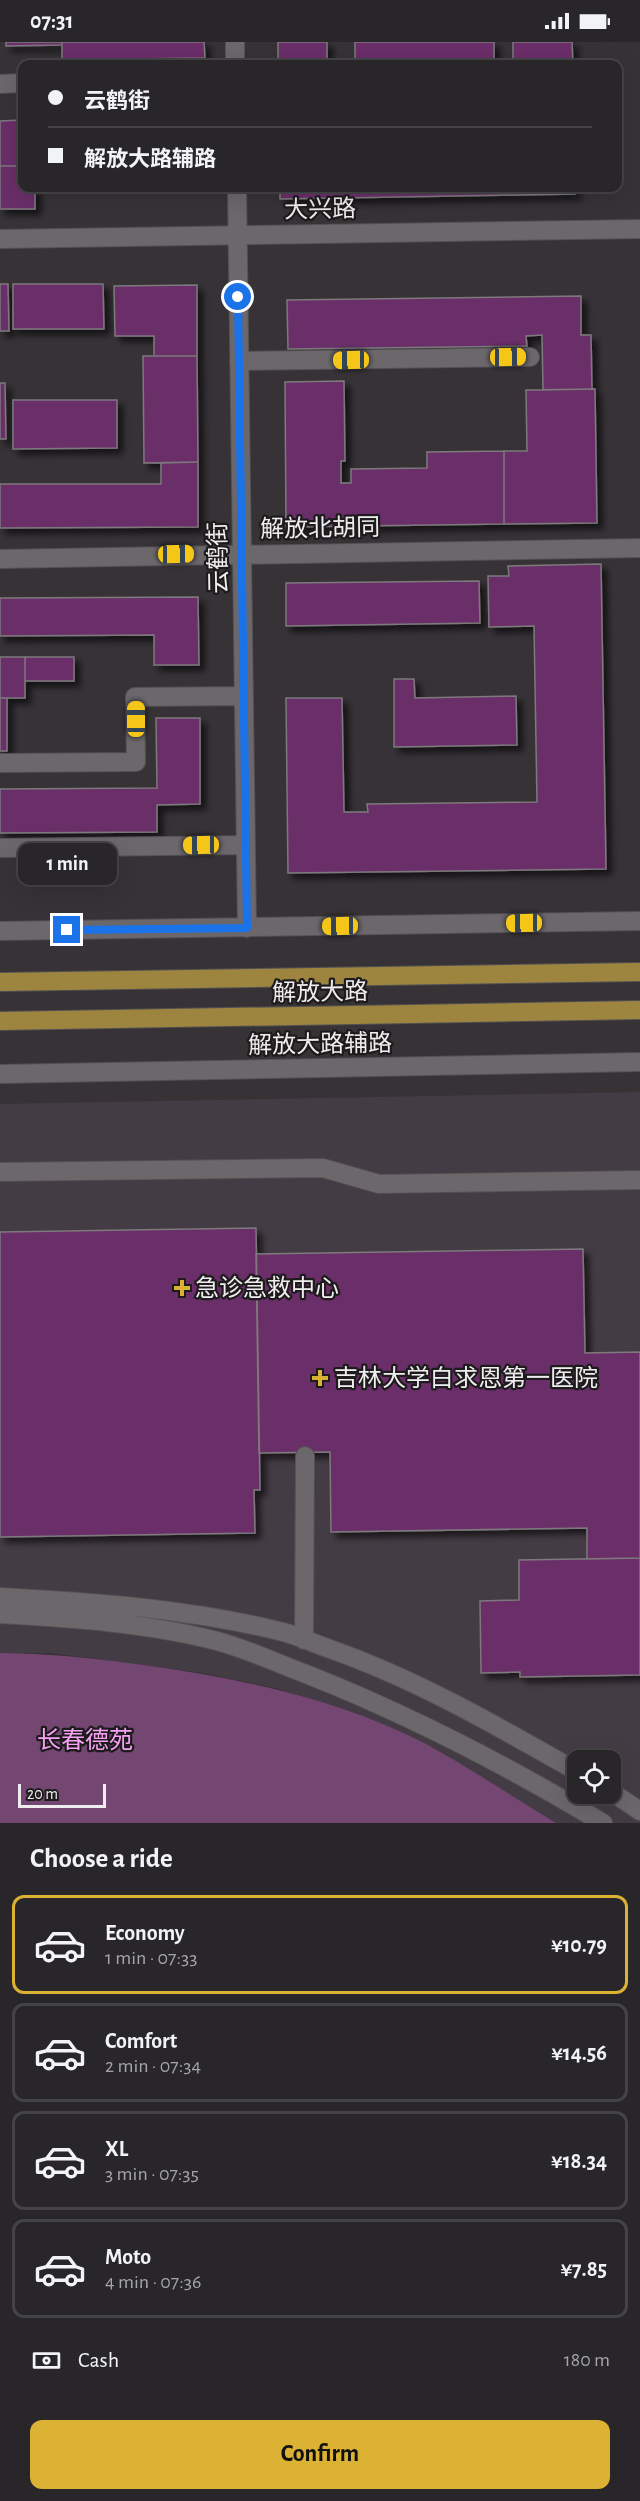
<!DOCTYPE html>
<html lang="en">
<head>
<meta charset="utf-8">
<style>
	:root { --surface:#282628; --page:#302e30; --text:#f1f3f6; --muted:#a5a5a8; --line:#444345; --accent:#dbb233 }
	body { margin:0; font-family:"Alegreya Sans","Noto Sans SC",sans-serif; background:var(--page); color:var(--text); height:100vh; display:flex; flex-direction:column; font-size:22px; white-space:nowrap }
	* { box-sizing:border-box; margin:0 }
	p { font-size:20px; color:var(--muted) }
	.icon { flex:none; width:33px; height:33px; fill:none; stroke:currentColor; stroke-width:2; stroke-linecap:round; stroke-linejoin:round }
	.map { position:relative; height:1781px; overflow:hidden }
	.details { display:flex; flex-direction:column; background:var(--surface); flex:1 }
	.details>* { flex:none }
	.hud { position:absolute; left:18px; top:18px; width:604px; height:132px; border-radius:12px; box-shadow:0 6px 24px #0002,0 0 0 2px var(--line); display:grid; align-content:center; height:132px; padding:0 30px; background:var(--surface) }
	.buttons { position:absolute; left:567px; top:1708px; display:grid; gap:12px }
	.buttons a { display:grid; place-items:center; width:54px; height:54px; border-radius:12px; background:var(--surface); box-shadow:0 6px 24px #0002,0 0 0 2px var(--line); font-size:30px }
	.scale { position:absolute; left:18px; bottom:15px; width:88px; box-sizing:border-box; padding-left:6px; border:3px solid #efedef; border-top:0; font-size:16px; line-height:21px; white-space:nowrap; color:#efedef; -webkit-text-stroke:4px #1d1b1c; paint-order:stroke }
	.end { position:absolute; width:27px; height:27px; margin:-14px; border:8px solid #1a73e8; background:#fff; box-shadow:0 0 0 3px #fff }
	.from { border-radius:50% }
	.bubble { position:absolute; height:42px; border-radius:12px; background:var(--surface); box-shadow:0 6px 24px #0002,0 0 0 2px var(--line); font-size:20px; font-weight:700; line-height:42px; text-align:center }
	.car { position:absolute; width:18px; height:36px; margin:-18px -9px; border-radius:8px; box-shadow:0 0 4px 2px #0007; background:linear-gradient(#f5c518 24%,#345 0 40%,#f5c518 0 76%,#345 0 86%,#f5c518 0) }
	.hud b { display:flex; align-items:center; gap:21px; height:57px; font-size:22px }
	.hud b+b { border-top:2px solid var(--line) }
	.hud i { width:15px; height:15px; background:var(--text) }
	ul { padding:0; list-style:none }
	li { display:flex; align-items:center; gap:18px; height:99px; margin:0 12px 9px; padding:0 18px; border:3px solid var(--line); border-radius:12px }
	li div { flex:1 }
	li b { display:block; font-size:22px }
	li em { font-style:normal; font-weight:700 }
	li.selected { border-color:var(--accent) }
	li>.icon { width:54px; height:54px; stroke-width:1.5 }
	h2 { padding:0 30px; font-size:27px; line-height:72px }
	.pay { display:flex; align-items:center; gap:15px; height:66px; padding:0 30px; font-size:22px }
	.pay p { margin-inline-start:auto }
	.action { display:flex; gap:12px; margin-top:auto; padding:12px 30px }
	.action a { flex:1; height:69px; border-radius:12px; background:var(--accent); color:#111; font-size:24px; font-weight:700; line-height:69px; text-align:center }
	.status { display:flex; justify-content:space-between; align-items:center; height:42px; padding:0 30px; background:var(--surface); direction:ltr }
	.status svg { height:16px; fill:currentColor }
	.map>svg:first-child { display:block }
</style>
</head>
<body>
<div class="status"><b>07:31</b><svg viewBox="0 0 49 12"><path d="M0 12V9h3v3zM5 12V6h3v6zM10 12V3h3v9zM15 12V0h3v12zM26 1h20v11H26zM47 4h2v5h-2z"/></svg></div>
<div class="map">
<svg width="640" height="1781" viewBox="0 0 640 1781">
	<defs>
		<filter id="shadow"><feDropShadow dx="5.5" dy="5.5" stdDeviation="3" flood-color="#0009"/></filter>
	</defs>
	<rect width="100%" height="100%" fill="#363236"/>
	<path fill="#443c44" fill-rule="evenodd" d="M640,1050V1781H556L427,1703L364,1675L275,1646L202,1631L50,1611H0V1062ZM578,1719H610V1752H578Z"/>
	<path fill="#744772" d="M0,1611C46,1611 90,1616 136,1622C235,1635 338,1656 428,1703C471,1727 513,1755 556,1781H0Z"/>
	<path fill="#6b2f69" stroke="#7d797d" stroke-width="1.5" filter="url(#shadow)" d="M6,0H62V3L6,4Z
		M62,0H204L205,16L62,18Z
		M278,0H327V22H278Z
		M355,0H494V22H355Z
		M513,0H572L573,22H513Z
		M22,78V124H0V79Z
		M0,124H22V146H35V167H0Z
		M280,146H575V152L280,157Z
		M0,242H8L9,289H0Z
		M13,242H103L104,287H13Z
		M197,243V314H154V294H115L114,244Z
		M581,254V293H591L592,347L543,348L542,293L526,294L527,304L288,307L287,258Z
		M143,314H197L198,420L144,421Z
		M344,339L345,419H341V441H351V427L427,426V410L504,409V482L286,485L285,340Z
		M0,341H5L6,397H0Z
		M595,347L597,481L504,482V409H527L526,348Z
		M13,358H117V406L13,407Z
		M198,420V485L0,486V442H161V421Z
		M601,522L606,827L288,831L286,656H342L344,770H368L367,762L537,760L534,584L489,585L488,534H509L508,524Z
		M479,539L480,581L286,584V541Z
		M198,555L199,623H154V593L0,594V556Z
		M0,615H25V656H0Z
		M25,615H74V639H25Z
		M394,637H414L415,656L516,654L517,703L394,705Z
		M0,656H7V709H0Z
		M156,676H200V762L157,763V790L0,791V747L157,746Z
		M256,1186L260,1448H254L255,1491L0,1495V1190Z
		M583,1207L585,1311L640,1310V1516L587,1517V1486L331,1490L330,1410L259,1411L256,1212Z
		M640,1516V1633L520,1635V1630L481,1631L480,1559L519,1558V1518Z"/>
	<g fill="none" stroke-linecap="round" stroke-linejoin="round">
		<defs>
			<path id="minor" d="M235,0V22
				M0,42L22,41
				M237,146L247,886
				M0,197L640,187
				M239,319L530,315
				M0,517L640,506
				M0,721L136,720L135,655L244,654
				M0,806L246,803
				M0,889L640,879
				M0,1032L640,1020
				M0,1130L323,1126L379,1142L640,1138
				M0,1555C94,1560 191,1567 283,1590C299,1594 315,1602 330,1607C418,1638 497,1684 578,1730
				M0,1572C71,1576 147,1581 217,1599C247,1607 277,1621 306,1632C410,1673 508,1724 603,1781
				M304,1598L305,1414
				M610,1749L640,1769"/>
			<path id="major" d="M0,940L640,930
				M0,979L640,968"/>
		</defs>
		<use href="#minor" stroke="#545154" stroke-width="20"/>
		<use href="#major" stroke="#545154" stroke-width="20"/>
		<use href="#minor" stroke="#6b676b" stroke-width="18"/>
		<use href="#major" stroke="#9d853f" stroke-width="18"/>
	</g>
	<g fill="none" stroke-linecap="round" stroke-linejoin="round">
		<path stroke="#1a73e8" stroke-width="8" d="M67,888L247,886L238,255"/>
	</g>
	<g fill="#dbb233" stroke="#1d1b1c" stroke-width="2">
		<path d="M179 1237h6v6h6v6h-6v6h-6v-6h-6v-6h6z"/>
		<path d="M317 1327h6v6h6v6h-6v6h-6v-6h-6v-6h6z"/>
	</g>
	<g text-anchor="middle" stroke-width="4.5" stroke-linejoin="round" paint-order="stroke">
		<g font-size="24" fill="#efedef" stroke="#1d1b1c">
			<text transform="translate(320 167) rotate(-1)" y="8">大兴路</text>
			<text transform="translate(320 486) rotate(-1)" y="8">解放北胡同</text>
			<text transform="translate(218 516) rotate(-91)" y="8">云鹤街</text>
			<text transform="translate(320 950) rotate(-1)" y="8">解放大路</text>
			<text transform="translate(320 1002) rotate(-1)" y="8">解放大路辅路</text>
		</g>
		<g font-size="24" fill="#efedef" stroke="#1d1b1c" text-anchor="start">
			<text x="195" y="1254">急诊急救中心</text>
			<text x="334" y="1344">吉林大学白求恩第一医院</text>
		</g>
		<g font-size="24" fill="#f7a1f3" stroke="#1d1b1c">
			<text x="85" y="1706">长春德苑</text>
		</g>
	</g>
</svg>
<div class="buttons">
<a><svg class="icon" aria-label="locate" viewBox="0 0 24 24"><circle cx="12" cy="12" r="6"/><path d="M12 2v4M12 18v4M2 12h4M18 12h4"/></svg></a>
</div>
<div class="scale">20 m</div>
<i class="end from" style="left:238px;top:255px"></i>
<i class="end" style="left:67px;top:888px"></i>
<div class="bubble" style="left:18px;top:801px;width:99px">1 min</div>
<i class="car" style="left:508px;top:315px;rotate:89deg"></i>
<i class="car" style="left:351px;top:318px;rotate:269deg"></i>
<i class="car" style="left:176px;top:512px;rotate:89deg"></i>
<i class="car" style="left:136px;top:677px;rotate:0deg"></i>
<i class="car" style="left:201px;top:803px;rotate:269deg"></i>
<i class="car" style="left:524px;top:881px;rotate:269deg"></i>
<i class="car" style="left:340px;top:884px;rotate:269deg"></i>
<div class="hud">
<b><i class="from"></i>云鹤街</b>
<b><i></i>解放大路辅路</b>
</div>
</div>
<section class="details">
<h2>Choose a ride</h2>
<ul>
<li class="selected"><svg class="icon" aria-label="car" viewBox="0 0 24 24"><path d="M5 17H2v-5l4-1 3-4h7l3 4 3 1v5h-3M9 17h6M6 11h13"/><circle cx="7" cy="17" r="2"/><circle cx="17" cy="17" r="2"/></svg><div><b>Economy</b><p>1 min · 07:33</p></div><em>¥10.79</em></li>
<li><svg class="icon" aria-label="car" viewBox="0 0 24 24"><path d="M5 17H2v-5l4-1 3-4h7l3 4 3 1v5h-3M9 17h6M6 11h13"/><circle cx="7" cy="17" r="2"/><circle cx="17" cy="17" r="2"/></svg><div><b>Comfort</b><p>2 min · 07:34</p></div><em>¥14.56</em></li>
<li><svg class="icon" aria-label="car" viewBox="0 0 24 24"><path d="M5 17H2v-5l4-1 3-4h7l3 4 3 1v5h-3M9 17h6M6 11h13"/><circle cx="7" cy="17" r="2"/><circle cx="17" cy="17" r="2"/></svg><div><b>XL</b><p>3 min · 07:35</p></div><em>¥18.34</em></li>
<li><svg class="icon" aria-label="car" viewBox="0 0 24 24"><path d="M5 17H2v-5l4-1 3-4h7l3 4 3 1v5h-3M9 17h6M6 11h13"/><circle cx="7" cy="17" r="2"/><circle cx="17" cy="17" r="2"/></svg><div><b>Moto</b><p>4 min · 07:36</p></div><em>¥7.85</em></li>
</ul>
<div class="pay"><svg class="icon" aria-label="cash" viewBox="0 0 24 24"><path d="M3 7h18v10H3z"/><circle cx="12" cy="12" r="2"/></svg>Cash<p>180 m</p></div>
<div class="action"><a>Confirm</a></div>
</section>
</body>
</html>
